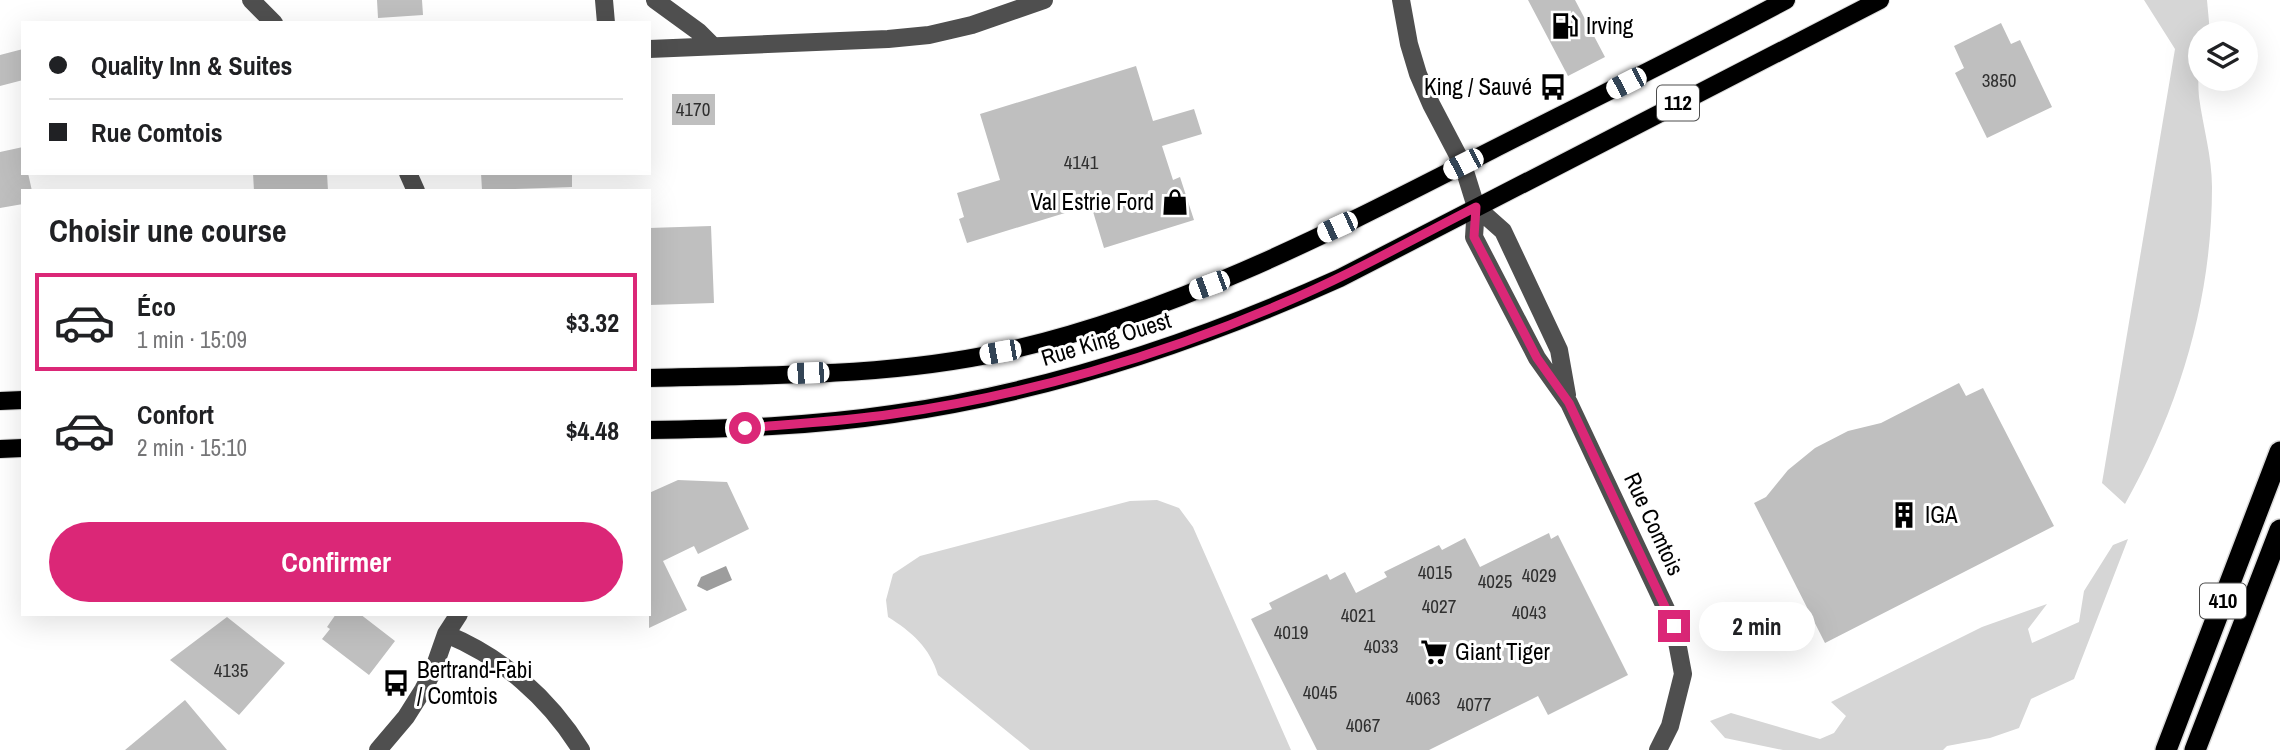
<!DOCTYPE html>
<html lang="fr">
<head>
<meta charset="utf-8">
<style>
	:root { --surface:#fff; --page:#f2f2f2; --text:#202124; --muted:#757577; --line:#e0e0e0; --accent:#db2777 }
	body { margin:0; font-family:"Archivo Narrow",sans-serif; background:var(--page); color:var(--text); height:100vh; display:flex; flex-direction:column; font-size:26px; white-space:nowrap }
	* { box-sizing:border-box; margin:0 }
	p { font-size:23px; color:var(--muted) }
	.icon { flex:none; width:38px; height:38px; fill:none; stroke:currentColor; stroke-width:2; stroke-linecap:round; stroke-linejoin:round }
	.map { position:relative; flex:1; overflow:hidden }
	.side { position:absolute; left:21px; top:189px; width:630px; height:427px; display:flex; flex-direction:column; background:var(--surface); border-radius:0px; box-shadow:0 7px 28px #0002 }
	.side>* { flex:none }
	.hud { position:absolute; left:21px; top:21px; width:630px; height:154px; border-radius:0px; box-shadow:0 7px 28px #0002; display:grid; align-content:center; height:154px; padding:0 28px; background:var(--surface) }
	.buttons { position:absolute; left:2188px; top:21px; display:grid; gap:14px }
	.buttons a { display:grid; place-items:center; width:70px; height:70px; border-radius:50%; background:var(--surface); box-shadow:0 7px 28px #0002; font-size:35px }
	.end { position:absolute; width:32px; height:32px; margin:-16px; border:9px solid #db2777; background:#fff; box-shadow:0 0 0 4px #fff }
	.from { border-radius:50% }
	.bubble { position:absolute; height:49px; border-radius:24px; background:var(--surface); box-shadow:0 7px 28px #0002; font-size:23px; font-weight:800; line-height:49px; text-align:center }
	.car { position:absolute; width:21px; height:42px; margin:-21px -10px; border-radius:9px; box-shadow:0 0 5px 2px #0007; background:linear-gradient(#fff 24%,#345 0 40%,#fff 0 76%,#345 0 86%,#fff 0) }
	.hud b { display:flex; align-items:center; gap:24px; height:66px; font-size:26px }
	.hud b+b { border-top:2px solid var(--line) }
	.hud i { width:18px; height:18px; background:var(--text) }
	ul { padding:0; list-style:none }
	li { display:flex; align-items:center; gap:21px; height:98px; margin:0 14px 10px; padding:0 14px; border:4px solid transparent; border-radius:0px }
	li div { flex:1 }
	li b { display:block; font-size:26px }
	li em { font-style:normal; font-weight:800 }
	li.on { border-color:var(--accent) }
	li>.icon { width:63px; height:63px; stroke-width:1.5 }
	h2 { padding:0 28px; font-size:32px; line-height:84px }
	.button { display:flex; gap:14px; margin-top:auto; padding:14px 28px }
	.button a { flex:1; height:80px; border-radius:42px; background:var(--accent); color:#fff; font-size:28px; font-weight:800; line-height:80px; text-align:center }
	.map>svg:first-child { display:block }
</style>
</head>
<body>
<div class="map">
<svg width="2280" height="750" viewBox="0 0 2280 750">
	<rect width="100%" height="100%" fill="#fff"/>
	<path fill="#d6d6d6" d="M2144,0H2207L2210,33H2200C2200,54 2197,77 2199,97C2203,127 2212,156 2212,187C2212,299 2180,406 2125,504L2102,483L2175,49Z
		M1157,500L1179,508L1193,527L1291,750H1030L938,675C930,648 912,632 888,617L886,600L893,574L920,556L1130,501Z
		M2128,539L2074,679L2031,699L2019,728L1990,738L1947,746L1943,750H1783L1725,738L1710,721L1731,713L1820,739L1834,733L1846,716L1831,702L1982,627L2047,604L2028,629L2032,643L2079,622L2084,591L2113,545Z"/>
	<path fill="#9d9d9d" d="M726,566L732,580L707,591L697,586L701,577Z"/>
	<path fill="#bfbfbf" d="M377,0H422L423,15L378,18Z
		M1528,0H1575L1605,57L1568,76Z
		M2001,23L2011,44L2020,40L2052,107L1987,138L1955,73L1964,68L1954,46Z
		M23,49V80L0,86V55Z
		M1136,66L1153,121L1194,109L1202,134L1162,146L1173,180L1180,177L1194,220L1104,248L1091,205L967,243L959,219L964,217L957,193L1000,180L980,114Z
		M672,94H715V125H672Z
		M23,147V173H28L32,191H23V204L0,208V152Z
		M253,173H327L328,191H254Z
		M481,173H572V187L482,190Z
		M711,226L714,303L649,305V228Z
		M1959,383L1966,396L1983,388L2054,526L1825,643L1754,503L1766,497L1788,470L1815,448L1848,431L1881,423Z
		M678,480L727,482L749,529L698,554L694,546L663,561L687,610L649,628V493Z
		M1549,533L1551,539L1558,535L1628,675L1548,715L1538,696L1429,750H1317L1251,619L1272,609L1269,603L1327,574L1330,580L1345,572L1356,593L1387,577L1384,572L1439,545L1442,550L1465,538L1480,567Z
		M336,614H360L395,641L369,675L322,639L330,629L327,627Z
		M227,617L285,663L239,715L170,660Z
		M185,700L227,750H125Z"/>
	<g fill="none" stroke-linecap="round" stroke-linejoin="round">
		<defs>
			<path id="major" d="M649,378C766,375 887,377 1002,352C1175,314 1335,230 1492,150C1590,100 1689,52 1786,0
				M0,401L23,400
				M649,430C731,429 813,426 893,414C1048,392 1198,342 1340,278L1880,0
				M0,449L23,448"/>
			<path id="highway" d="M2166,750L2280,452
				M2195,750L2280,530"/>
		</defs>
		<use href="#major" stroke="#dbdbdb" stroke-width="20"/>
		<use href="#highway" stroke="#dbdbdb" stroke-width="24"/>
		<path stroke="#4f4f4f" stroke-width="18" d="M251,0L274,23
			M604,0L606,23
			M655,0L699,32L713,46
			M1401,0L1409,44L1418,74L1431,104L1463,165L1476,207L1474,237L1537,358L1569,403L1674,626L1683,674L1670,726L1658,750
			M649,49L888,39L929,35L972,25L1044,0
			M408,173L416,191
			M1476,207L1503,231L1559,350L1567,395
			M446,634C502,657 549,698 581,750
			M378,750L406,717L423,690L433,671L446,634L459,614"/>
		<use href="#major" stroke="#000" stroke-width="18"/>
		<use href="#highway" stroke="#000" stroke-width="21"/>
	</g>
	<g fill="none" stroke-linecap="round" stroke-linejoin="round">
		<path stroke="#db2777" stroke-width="9" d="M745,428C794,424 844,421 893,414C1024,396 1160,356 1281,304C1348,276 1411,240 1476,207L1474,237L1537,358L1569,403L1674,626"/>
	</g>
	<defs>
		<symbol id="fuel-bare" viewBox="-9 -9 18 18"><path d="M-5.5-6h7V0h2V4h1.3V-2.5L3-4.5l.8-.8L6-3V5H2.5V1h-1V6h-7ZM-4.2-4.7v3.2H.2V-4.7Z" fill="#000" stroke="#fff" stroke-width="2.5" paint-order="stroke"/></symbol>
		<symbol id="bus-bare" viewBox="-9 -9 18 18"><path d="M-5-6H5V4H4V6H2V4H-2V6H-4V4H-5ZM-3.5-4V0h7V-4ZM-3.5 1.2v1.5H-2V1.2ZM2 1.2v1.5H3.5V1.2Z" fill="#000" stroke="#fff" stroke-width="2.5" paint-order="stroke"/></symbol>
		<symbol id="shop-bare" viewBox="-9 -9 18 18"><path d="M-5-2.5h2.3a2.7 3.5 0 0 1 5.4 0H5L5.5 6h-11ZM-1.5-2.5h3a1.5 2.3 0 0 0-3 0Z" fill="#000" stroke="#fff" stroke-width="2.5" paint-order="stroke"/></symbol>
		<symbol id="building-bare" viewBox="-9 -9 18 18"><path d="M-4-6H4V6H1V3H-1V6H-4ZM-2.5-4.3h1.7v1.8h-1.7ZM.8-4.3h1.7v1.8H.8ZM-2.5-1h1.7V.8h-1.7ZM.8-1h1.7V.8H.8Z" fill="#000" stroke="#fff" stroke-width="2.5" paint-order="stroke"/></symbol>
		<symbol id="supermarket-bare" viewBox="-9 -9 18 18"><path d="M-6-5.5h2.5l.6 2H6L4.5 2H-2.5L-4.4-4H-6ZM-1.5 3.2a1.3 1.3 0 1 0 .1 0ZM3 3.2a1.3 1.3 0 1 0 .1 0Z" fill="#000" stroke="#fff" stroke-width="2.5" paint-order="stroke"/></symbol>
	</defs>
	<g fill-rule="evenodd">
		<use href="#fuel-bare" x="1546" y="7" width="38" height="38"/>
		<use href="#bus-bare" x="1534" y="68" width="38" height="38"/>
		<use href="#shop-bare" x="1156" y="183" width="38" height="38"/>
		<use href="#building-bare" x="1885" y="496" width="38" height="38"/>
		<use href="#supermarket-bare" x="1415" y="633" width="38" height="38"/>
		<use href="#bus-bare" x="377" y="664" width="38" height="38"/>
	</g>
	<g text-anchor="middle" stroke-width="6" stroke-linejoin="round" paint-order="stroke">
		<g font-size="19" fill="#303030">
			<text x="1999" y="87">3850</text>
			<text x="693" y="116">4170</text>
			<text x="1081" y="169">4141</text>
			<text x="1435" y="579">4015</text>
			<text x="1539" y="582">4029</text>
			<text x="1495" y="588">4025</text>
			<text x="1439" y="613">4027</text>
			<text x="1529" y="619">4043</text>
			<text x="1358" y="622">4021</text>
			<text x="1291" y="639">4019</text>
			<text x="1381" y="653">4033</text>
			<text x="231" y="677">4135</text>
			<text x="1320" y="699">4045</text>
			<text x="1423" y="705">4063</text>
			<text x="1474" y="711">4077</text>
			<text x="1363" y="732">4067</text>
		</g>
		<g fill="#fff" stroke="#4c4c4c" stroke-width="2">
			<rect x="1657" y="85.5" width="42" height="35" rx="5"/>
			<rect x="2200" y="583.5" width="46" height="35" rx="5"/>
		</g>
		<g font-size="21" font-weight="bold" fill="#000">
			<text x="1678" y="110">112</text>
			<text x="2223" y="608">410</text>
		</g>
		<g font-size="23" fill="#000" stroke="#fff" text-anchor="start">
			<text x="1586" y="34">Irving</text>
			<text x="1532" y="95" text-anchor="end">King / Sauvé</text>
			<text x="1154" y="210" text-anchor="end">Val Estrie Ford</text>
			<text x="1925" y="523">IGA</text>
			<text x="1455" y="660">Giant Tiger</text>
			<text x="417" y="678">Bertrand-Fabi<tspan x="417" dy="26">/ Comtois</tspan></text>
		</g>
		<g font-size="23" fill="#000" stroke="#fff">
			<text transform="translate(1106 339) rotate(-17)" y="8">Rue King Ouest</text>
			<text transform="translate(1654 524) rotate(65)" y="8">Rue Comtois</text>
		</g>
	</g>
</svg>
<div class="buttons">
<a><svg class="icon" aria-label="layers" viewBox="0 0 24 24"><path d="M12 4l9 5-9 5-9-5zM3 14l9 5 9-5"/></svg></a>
</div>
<i class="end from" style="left:745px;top:428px"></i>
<i class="end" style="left:1674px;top:626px"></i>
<div class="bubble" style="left:1699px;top:602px;width:116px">2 min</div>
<i class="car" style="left:1626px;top:83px;rotate:243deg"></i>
<i class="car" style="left:1463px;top:164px;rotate:243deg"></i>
<i class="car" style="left:1337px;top:227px;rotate:245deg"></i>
<i class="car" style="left:1209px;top:285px;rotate:250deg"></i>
<i class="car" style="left:1000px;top:352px;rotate:260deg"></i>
<i class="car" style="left:808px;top:373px;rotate:268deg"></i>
<div class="hud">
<b><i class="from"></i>Quality Inn &amp; Suites</b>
<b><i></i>Rue Comtois</b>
</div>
<section class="side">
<h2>Choisir une course</h2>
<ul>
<li class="on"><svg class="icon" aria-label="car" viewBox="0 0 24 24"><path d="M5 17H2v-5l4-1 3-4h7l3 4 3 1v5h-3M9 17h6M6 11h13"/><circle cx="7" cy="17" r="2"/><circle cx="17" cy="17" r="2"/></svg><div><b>Éco</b><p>1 min · 15:09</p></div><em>$3.32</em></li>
<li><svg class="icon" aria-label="car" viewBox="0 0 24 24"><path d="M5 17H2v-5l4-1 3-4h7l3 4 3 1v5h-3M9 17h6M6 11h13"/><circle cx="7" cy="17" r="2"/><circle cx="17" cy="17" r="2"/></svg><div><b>Confort</b><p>2 min · 15:10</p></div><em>$4.48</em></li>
</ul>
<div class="button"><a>Confirmer</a></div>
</section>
</div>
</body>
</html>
